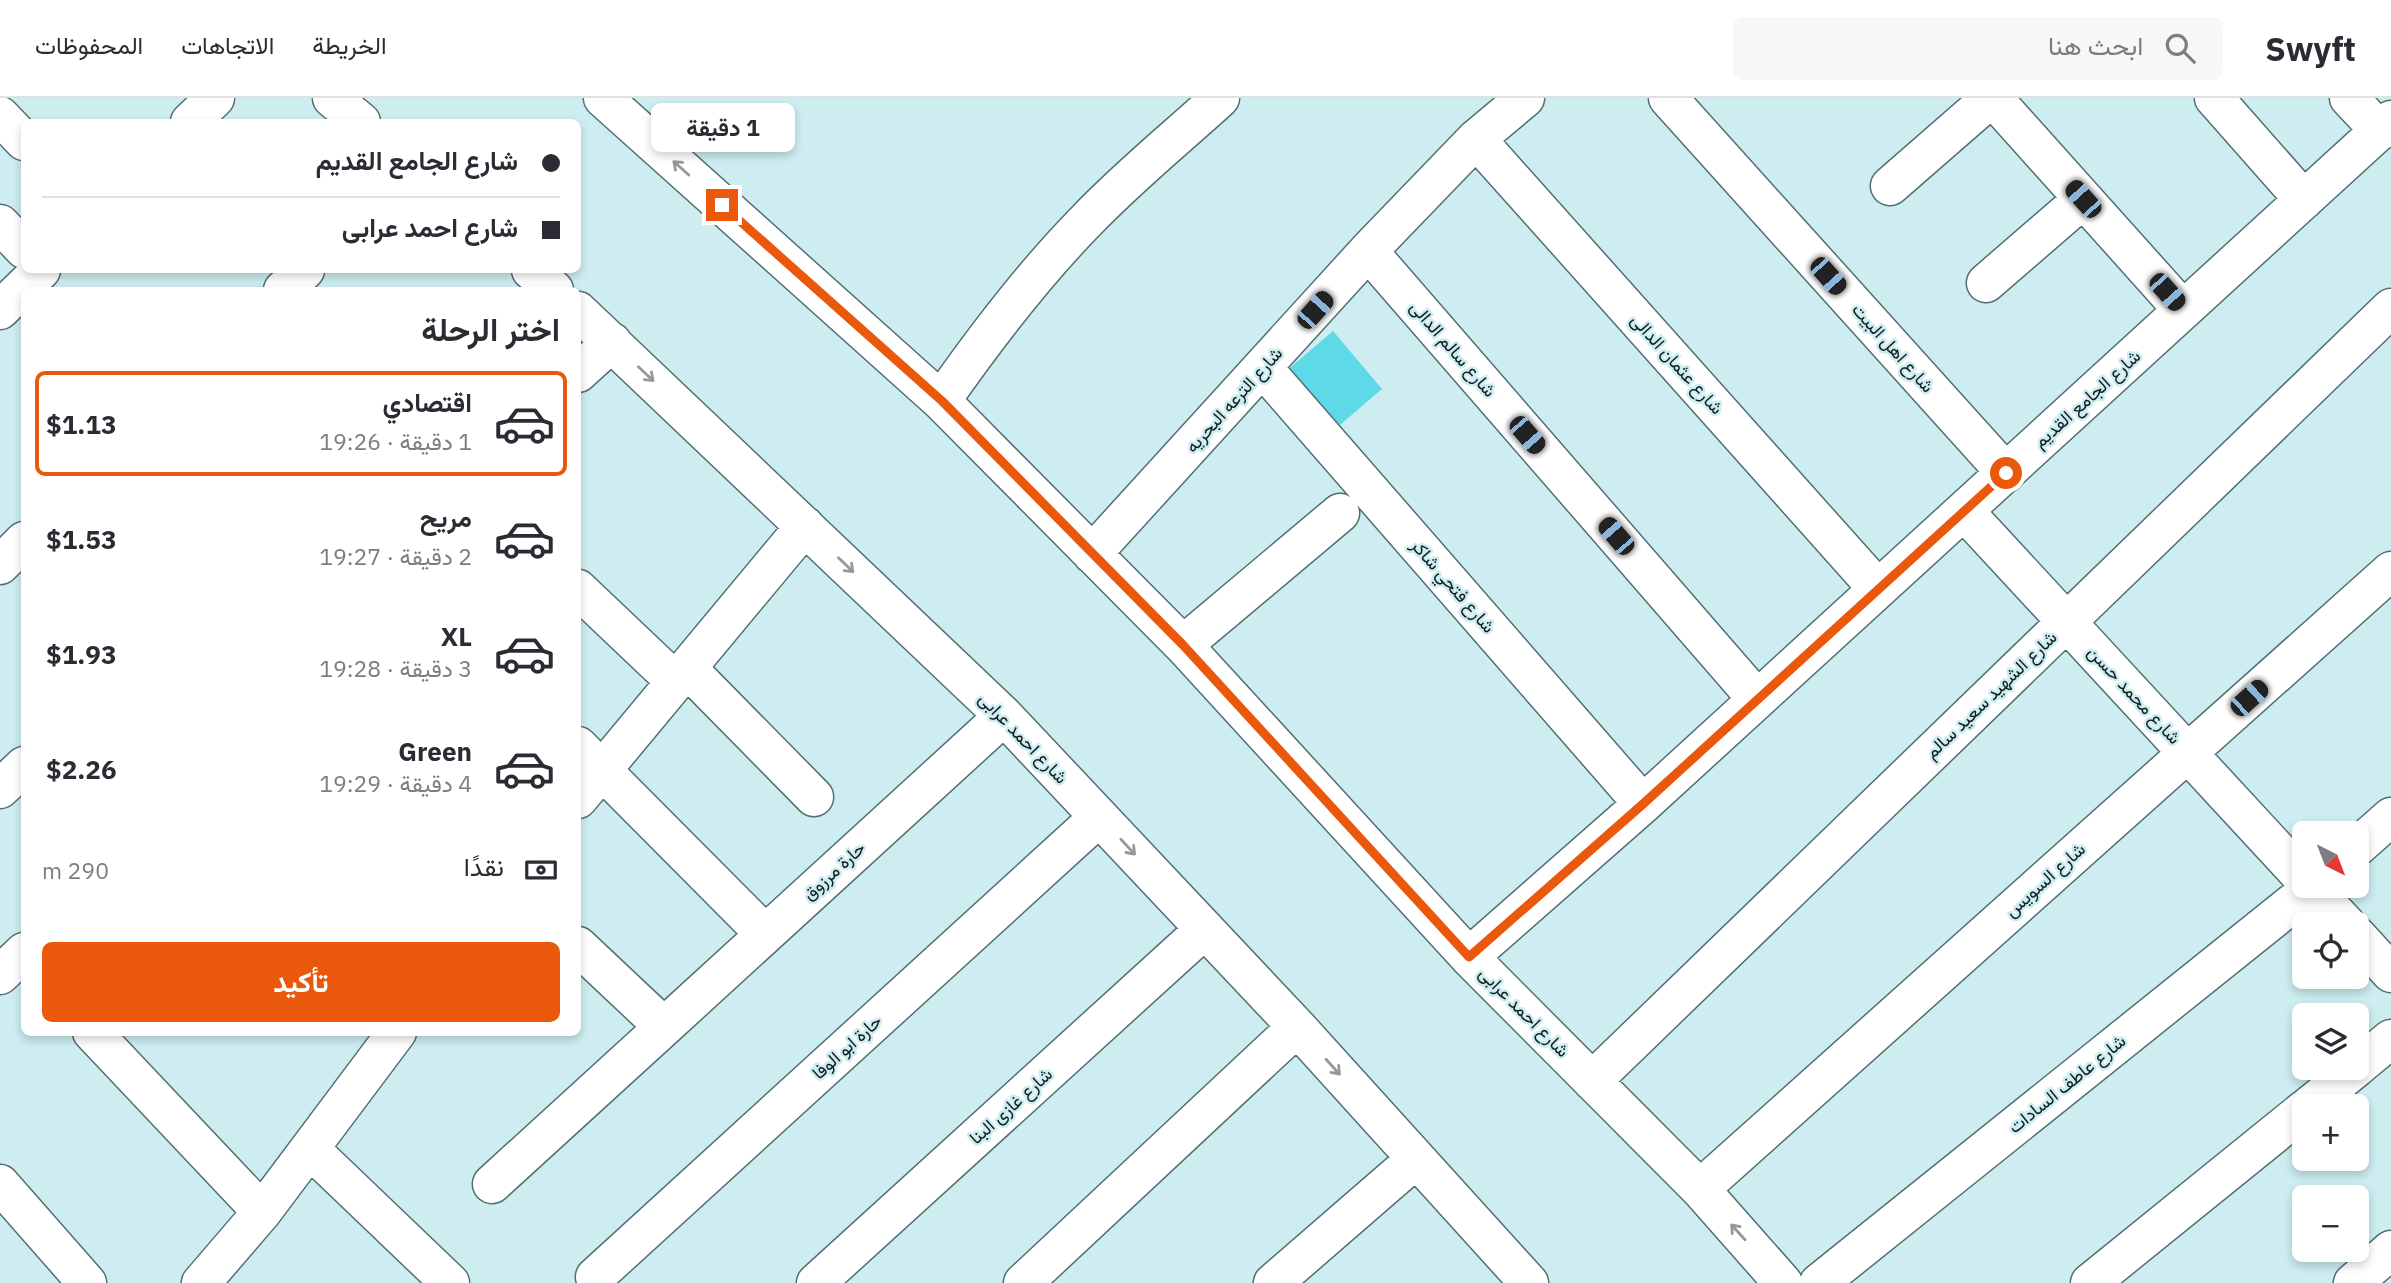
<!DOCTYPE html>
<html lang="ar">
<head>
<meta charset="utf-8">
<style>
	:root { --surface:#fff; --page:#f7f7f7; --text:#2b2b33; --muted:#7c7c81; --line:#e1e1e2; --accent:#ea580c }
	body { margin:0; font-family:"IBM Plex Sans",Vazirmatn,sans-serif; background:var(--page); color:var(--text); direction:rtl; height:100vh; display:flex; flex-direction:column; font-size:26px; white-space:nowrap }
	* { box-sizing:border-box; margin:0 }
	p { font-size:23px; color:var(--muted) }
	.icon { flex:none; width:38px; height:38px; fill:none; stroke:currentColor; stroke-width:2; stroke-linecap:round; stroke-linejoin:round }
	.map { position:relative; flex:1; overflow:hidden; direction:ltr }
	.details { position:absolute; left:21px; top:189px; width:560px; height:749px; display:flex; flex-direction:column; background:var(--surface); border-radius:10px; box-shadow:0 4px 10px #0003; direction:rtl }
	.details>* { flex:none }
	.guide { position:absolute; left:21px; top:21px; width:560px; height:154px; border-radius:10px; box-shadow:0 4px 10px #0003; direction:rtl; display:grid; align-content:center; height:154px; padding:0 21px; background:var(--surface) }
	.needle { width:46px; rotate:138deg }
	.buttons { position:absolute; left:2292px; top:723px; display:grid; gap:14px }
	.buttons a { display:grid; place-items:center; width:77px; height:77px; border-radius:10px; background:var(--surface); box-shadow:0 4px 10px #0003; font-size:35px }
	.end { position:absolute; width:32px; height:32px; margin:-16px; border:9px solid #ea580c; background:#fff; box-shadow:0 0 0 4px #fff }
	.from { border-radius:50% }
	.bubble { position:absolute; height:49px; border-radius:10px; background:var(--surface); box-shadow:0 4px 10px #0003; font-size:23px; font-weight:700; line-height:49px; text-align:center; direction:rtl }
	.car { position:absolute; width:21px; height:42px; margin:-21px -10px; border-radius:9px; box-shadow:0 0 5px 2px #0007; background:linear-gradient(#222 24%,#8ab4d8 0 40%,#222 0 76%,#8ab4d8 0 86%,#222 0) }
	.guide b { display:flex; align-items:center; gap:24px; height:66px; font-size:26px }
	.guide b+b { border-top:2px solid var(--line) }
	.guide i { width:18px; height:18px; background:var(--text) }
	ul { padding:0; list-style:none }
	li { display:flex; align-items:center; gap:21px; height:105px; margin:0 14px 10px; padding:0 7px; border:4px solid transparent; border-radius:10px }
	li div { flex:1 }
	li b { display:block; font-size:26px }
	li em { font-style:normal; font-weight:700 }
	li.selected { border-color:var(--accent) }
	li>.icon { width:63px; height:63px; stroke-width:1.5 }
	h2 { padding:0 21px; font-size:32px; line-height:84px }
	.pay { display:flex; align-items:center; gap:18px; height:77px; padding:0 21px; font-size:26px }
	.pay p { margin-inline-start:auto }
	.button { display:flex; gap:14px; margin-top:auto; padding:14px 21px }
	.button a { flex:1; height:80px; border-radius:10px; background:var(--accent); color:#fff; font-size:28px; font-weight:700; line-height:80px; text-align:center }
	header { display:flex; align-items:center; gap:42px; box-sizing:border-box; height:98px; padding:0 35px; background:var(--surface); border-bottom:2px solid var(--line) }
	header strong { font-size:33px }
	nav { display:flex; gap:38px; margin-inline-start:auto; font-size:24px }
	.search { width:490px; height:63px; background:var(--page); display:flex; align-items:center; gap:18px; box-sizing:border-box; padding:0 24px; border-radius:10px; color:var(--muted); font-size:26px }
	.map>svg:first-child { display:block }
</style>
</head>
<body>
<header>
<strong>Swyft</strong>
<div class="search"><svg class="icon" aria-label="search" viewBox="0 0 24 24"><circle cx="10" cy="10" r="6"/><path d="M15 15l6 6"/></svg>ابحث هنا</div>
<nav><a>الخريطة</a><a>الاتجاهات</a><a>المحفوظات</a></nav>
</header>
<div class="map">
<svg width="2391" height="1185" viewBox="0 0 2391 1185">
	<rect width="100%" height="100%" fill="#cdedf1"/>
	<path fill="#5ed9e8" d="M1333,233L1382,291L1334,332L1285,274Z"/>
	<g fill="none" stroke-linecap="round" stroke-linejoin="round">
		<defs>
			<path id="minor" d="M332,0L361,24
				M603,0L941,303L1183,547L1469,859L1700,1091L1783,1185
				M1668,0L2006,375
				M1993,0L2183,212
				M2214,0L2304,102
				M2349,0L2380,33
				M0,18L24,43
				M190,24L215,0
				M1476,41L1878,491
				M1890,88L1991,0
				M0,126L24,151
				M1368,153L1757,601
				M531,172L554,192
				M1986,185L2083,101
				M283,192L305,172
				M0,212L41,172
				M578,213L1004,618L1297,929L1529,1185
				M1263,270L1643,706
				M578,275L612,244
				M941,303C985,240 1032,178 1086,123C1128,79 1175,41 1220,0
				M1964,413L2305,782
				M1092,456L1368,153L1476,41L1525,0
				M0,467L24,443
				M578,491L676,584
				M1183,547L1340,415
				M687,570L814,699
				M578,648L765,836
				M0,691L24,668
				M578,701L805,428
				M2357,749L2391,719
				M2310,788L2346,826
				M2357,838L2391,875
				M1469,859L1643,706L2391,22
				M0,877L24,854
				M664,929L1004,618
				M92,934L262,1114
				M2357,969L2391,941
				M1592,983L2391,210
				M2309,1008L2356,970
				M311,1052L450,1185
				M0,1086L87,1185
				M492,1086L664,929L578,848
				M1700,1091L2391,473
				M595,1179L1099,719
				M201,1185L262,1114L397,934
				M816,1185L1205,831
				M1023,1185L1297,929
				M1273,1185L1416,1061
				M1819,1185L2314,788
				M2090,1185L2305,1011
				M2353,1185L2391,1152"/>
		</defs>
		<use href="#minor" stroke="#536f73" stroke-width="41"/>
		<use href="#minor" stroke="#fff" stroke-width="38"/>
	</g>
	<defs><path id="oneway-shaft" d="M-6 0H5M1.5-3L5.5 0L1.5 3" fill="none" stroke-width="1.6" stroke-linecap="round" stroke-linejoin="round" transform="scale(1.75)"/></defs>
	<g stroke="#94999a">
		<use href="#oneway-shaft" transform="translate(681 70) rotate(-138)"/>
		<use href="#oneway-shaft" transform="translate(646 276) rotate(43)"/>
		<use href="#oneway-shaft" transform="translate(846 467) rotate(44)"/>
		<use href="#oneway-shaft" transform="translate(1128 749) rotate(47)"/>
		<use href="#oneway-shaft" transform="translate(1333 969) rotate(48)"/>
		<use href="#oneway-shaft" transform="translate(1738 1134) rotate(-132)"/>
	</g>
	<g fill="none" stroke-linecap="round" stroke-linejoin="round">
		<path stroke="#ea580c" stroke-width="9" d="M722,107L942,303L1183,547L1469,859L1643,706L2006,375"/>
	</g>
	<g text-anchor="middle" stroke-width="5" stroke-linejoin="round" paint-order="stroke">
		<g font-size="18" fill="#121d1f" stroke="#cdedf1">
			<text transform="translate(1893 250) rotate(48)" y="6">شارع اهل البيت</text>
			<text transform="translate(1453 251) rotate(49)" y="6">شارع سالم الدالى</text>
			<text transform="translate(1677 266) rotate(48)" y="6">شارع عثمان الدالى</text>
			<text transform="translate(2087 301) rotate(-42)" y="6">شارع الجامع القديم</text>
			<text transform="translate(1234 302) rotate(-48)" y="6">شارع الترعه البحريه</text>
			<text transform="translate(1453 488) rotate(49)" y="6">شارع فتحي شاكر</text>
			<text transform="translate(1991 597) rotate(-44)" y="6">شارع الشهيد سعيد سالم</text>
			<text transform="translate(2134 597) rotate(47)" y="6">شارع محمد حسن</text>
			<text transform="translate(1023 640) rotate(46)" y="6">شارع احمد عرابى</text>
			<text transform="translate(834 773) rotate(-42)" y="6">حارة مرزوق</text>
			<text transform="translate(2045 782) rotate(-42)" y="6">شارع السويس</text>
			<text transform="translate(1524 914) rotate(45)" y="6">شارع احمد عرابى</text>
			<text transform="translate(847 949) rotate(-42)" y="6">حارة ابو الوفا</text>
			<text transform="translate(2067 986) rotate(-39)" y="6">شارع عاطف السادات</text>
			<text transform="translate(1011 1008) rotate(-42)" y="6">شارع غازى البنا</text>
		</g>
	</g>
</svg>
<div class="buttons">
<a><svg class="needle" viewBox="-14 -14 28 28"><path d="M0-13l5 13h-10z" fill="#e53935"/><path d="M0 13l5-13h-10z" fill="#7c7c81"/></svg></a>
<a><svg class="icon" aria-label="locate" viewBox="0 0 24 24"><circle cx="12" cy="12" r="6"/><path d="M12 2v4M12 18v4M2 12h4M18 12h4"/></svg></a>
<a><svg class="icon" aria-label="layers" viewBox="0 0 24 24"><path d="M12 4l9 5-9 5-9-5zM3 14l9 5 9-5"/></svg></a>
<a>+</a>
<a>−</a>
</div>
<i class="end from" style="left:2006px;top:375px"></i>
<i class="end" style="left:722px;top:107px"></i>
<div class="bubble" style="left:651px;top:5px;width:144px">1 دقيقة</div>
<i class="car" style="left:2083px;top:101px;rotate:318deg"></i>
<i class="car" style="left:1828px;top:178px;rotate:138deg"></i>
<i class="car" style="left:2167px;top:194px;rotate:138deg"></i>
<i class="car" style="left:1315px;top:212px;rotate:42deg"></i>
<i class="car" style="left:1527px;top:337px;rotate:139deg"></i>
<i class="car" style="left:1616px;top:438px;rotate:319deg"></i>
<i class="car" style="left:2249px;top:600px;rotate:48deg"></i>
<div class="guide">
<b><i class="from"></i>شارع الجامع القديم</b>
<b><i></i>شارع احمد عرابى</b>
</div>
<section class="details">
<h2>اختر الرحلة</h2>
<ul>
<li class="selected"><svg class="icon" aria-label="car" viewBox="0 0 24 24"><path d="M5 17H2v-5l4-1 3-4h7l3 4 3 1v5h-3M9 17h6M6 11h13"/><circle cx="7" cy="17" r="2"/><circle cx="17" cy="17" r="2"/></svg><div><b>اقتصادي</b><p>1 دقيقة · 19:26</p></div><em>$1.13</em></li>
<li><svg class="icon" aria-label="car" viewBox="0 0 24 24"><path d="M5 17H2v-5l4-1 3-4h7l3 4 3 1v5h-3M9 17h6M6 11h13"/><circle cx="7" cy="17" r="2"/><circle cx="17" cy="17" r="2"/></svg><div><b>مريح</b><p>2 دقيقة · 19:27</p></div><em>$1.53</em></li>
<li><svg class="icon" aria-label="car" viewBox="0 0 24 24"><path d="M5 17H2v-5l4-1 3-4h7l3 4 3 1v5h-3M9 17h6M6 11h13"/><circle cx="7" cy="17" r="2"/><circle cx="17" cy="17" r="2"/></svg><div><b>XL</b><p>3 دقيقة · 19:28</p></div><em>$1.93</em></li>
<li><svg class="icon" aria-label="car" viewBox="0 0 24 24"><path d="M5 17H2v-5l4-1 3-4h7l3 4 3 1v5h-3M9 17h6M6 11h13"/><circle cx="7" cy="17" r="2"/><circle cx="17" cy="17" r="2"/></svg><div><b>Green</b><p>4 دقيقة · 19:29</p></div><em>$2.26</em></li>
</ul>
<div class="pay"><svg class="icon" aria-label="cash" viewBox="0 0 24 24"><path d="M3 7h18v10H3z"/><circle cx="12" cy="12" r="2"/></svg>نقدًا<p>290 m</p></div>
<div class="button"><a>تأكيد</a></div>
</section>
</div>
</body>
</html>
